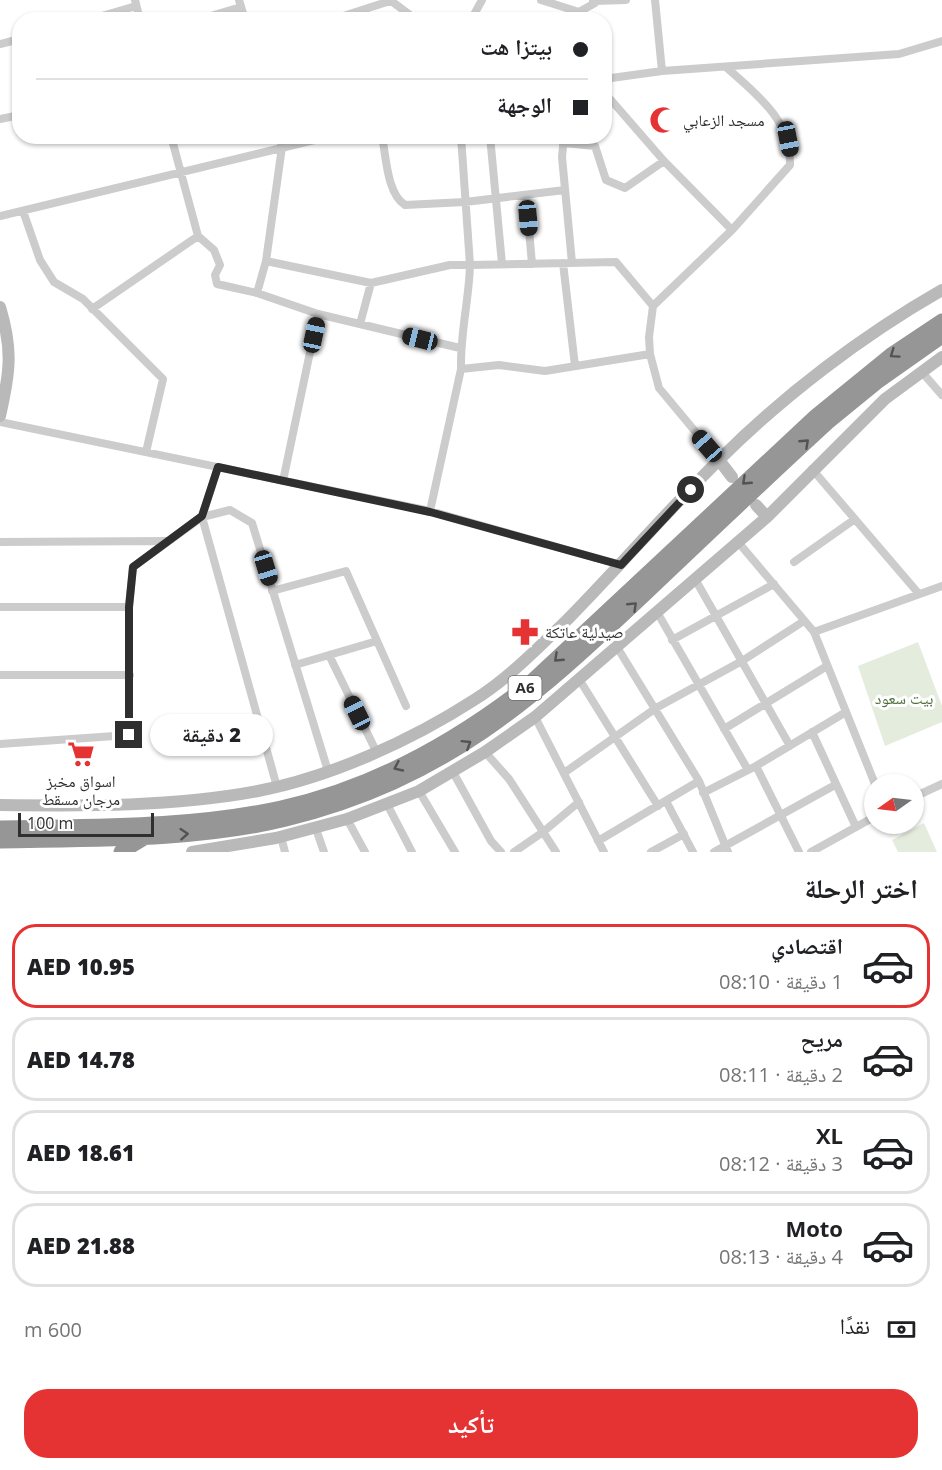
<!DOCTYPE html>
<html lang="ar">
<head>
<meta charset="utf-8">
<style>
	:root { --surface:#fff; --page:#f2f2f2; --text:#202124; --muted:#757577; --line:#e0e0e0; --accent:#e53233 }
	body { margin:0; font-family:"Open Sans","Noto Naskh Arabic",sans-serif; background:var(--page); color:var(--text); direction:rtl; height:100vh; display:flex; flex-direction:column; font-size:22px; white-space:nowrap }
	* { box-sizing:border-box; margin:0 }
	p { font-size:20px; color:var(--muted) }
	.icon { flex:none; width:33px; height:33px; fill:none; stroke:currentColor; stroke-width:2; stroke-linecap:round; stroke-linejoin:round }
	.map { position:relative; height:852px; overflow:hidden; direction:ltr }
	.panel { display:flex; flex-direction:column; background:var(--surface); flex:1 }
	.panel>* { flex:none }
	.guide { position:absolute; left:12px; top:12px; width:600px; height:132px; border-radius:24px; box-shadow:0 2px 4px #0004; direction:rtl; display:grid; align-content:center; height:132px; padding:0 24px; background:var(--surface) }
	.needle { width:39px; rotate:256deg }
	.fabs { position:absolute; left:864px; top:774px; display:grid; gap:12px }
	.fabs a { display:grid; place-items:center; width:60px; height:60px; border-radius:50%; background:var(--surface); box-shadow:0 2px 4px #0004; font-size:30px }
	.scale { position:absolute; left:18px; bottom:15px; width:136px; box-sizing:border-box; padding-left:6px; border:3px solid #2f2f2f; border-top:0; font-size:16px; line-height:21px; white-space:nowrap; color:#2f2f2f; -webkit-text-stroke:4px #fff; paint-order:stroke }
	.end { position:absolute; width:27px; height:27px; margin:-14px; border:8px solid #2f2f2f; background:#fff; box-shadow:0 0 0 3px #fff }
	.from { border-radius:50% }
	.bubble { position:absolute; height:42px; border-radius:21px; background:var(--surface); box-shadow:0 2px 4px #0004; font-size:20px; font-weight:800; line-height:42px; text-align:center; direction:rtl }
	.car { position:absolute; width:18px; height:36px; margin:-18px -9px; border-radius:8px; box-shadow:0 0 4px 2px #0007; background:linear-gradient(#222 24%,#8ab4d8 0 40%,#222 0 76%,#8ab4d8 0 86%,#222 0) }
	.guide b { display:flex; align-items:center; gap:21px; height:57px; font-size:22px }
	.guide b+b { border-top:2px solid var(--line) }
	.guide i { width:15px; height:15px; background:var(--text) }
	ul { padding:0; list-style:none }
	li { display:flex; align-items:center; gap:18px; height:84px; margin:0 12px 9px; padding:0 12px; border:3px solid var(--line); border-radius:24px }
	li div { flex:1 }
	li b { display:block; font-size:22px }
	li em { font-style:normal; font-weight:800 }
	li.current { border-color:var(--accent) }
	li>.icon { width:54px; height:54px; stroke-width:1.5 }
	h2 { padding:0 24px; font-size:27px; line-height:72px }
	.pay { display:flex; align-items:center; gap:15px; height:66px; padding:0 24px; font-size:22px }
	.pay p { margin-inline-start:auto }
	.cta { display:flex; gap:12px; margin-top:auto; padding:12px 24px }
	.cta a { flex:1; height:69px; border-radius:24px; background:var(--accent); color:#fff; font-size:24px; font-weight:800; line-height:69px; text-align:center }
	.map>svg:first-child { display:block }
</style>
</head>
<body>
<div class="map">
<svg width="942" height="852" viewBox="0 0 942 852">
	<rect width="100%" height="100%" fill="#fff"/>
	<path fill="#e4ecdd" d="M918,642L942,706V722L885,746L858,666Z
		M924,823L937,852H898L892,840Z"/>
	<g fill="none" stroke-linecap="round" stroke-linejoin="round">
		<path stroke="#ccc" stroke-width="8" d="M135,0L140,20
			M239,0L245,20
			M390,0L414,18L420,20
			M541,0L579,12L595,3
			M655,0L662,71
			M593,1L626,0
			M88,20L136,6
			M197,20L241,7
			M331,20L390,1
			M471,20L482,0
			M0,44L20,39
			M726,67C757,95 791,119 790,165L732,230
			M604,79L662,71L899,54L942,41
			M604,92L664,161L732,230L653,306L649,337L650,354L659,388L719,460
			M0,119L20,115
			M171,136L198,236L214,250L220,265L215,275L217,284L257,293L318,314L460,348
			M382,136C386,156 387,194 405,205L465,202L565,190
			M461,136L470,265L616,262L653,306
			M490,136L502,264
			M564,136L562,157L572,263
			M564,143L595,146L606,180L625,188L664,161
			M526,195L532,264
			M23,211L40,260L54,282L83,299L163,379L146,452
			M0,216L331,136
			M266,261L371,283L450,265H470C469,300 460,334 461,369L430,511
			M563,263L575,366
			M257,293L266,261L282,147L279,136
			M92,309L198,236
			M360,324L371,283
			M461,369L499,365L545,371L650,354
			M921,371L942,395
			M0,422L430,511L621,565
			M812,469L919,594
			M283,481L318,314
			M0,542L167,541
			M738,542L814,632L875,784
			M794,562L855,519
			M695,579L790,746
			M272,591L346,571L406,706
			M0,607H129
			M657,612L748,770
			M814,632L942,586
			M672,640L774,584
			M617,647L699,781L728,852
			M329,655L376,751
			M295,665L377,641
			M0,675H130
			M579,679L658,806
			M535,717L604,852
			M724,729L827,666
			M812,732L856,827
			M0,744L129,735V607L133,567L202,517L218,467
			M485,752L509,779L556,852
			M756,766L799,852
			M453,772L491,841L501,852
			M564,773L656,708L742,661L804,621
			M277,787L202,517L230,510L252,523L328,771
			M419,791L455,852
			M703,793L756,766L846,712
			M914,797L942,784
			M666,801L693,852
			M387,804L412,852
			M347,819L365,852
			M316,829L324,852
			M281,837L285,852
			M598,841L699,781
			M514,852L543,832L579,802
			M651,852L684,834
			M714,852L835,785
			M811,852L874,817"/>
		<path stroke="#b9b9b9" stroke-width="12" d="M0,307C13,350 10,372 0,416
			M719,460L732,477
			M756,505L767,517
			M0,805C86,806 173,807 258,791C331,777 412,740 474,700C509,678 539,647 568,619C619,567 667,511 719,460C783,396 863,335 942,290
			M192,852L276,838L347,819L419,791L485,752L535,717L767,517L885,399L942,357"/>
		<path stroke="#969696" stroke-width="15" d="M0,828C93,826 190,828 281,808C372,788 455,742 528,685L816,416L891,355L942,321
			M0,841C91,839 197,841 286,819C444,780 532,701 647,592C707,535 767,478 828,422L877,382L942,336
			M121,852L144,838"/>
	</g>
	<defs><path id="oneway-chevron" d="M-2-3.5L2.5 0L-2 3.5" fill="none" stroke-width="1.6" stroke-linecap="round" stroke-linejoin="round" transform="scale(1.5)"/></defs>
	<g stroke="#535353">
		<use href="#oneway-chevron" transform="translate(894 354) rotate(145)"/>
		<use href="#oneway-chevron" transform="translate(805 443) rotate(-43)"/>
		<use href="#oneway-chevron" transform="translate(746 481) rotate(137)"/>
		<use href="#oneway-chevron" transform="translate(633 606) rotate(-44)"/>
		<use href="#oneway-chevron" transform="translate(558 658) rotate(137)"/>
		<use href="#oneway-chevron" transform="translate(467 744) rotate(-32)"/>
		<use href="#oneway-chevron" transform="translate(398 767) rotate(155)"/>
		<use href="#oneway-chevron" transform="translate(184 834) rotate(-4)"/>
	</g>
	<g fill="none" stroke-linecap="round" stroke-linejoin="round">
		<path stroke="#2f2f2f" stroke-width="8" d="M129,735V607L133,567L202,516L218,467L430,512L621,565L691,490"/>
	</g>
	<defs>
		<symbol id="mosque-bare" viewBox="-9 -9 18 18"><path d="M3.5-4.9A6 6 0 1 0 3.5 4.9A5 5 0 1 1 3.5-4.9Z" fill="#e53233" stroke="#fff" stroke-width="2.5" paint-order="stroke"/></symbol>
		<symbol id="pharmacy-bare" viewBox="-9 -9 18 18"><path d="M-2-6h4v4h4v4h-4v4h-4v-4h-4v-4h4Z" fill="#e53233" stroke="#fff" stroke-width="2.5" paint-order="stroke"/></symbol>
		<symbol id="supermarket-bare" viewBox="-9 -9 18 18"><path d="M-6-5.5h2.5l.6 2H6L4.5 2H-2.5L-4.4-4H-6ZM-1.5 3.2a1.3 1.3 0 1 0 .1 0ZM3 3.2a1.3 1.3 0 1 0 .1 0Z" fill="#e53233" stroke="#fff" stroke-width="2.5" paint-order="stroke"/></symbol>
	</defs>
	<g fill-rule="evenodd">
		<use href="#mosque-bare" x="644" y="101" width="38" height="38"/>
		<use href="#pharmacy-bare" x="506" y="613" width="38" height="38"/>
		<use href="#supermarket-bare" x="62" y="735" width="38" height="38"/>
	</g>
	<g text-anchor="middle" stroke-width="6" stroke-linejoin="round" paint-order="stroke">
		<rect fill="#fff" stroke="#6d6d6d" stroke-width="1.5" x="508.5" y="676" width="33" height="24" rx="4.5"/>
		<g font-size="15" font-weight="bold" fill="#2f2f2f">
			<text x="525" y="693">A6</text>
		</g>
		<g font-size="16" fill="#2f2f2f" stroke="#fff" text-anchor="start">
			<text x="683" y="126">مسجد الزعابي</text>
			<text x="545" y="638">صيدلية عاتكة</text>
			<text x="81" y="787" text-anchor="middle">اسواق مخبز<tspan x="81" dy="18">مرجان مسقط</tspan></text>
		</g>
		<g font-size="16" fill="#4f6b3c" stroke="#fff">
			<text x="904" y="704">بيت سعود</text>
		</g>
	</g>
</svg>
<div class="fabs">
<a><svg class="needle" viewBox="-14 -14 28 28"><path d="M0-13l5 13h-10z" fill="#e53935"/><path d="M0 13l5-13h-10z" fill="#757577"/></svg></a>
</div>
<div class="scale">100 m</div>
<i class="end from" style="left:691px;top:490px"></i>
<i class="end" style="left:129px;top:735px"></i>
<div class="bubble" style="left:150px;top:714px;width:123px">2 دقيقة</div>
<i class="car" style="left:788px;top:139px;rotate:169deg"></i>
<i class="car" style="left:528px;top:218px;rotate:175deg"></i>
<i class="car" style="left:314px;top:335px;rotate:12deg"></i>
<i class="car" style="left:420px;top:339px;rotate:284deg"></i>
<i class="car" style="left:707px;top:446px;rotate:319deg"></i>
<i class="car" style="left:266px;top:568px;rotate:163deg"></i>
<i class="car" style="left:357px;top:713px;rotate:334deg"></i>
<div class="guide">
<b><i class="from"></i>بيتزا هت</b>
<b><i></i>الوجهة</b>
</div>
</div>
<section class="panel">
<h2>اختر الرحلة</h2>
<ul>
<li class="current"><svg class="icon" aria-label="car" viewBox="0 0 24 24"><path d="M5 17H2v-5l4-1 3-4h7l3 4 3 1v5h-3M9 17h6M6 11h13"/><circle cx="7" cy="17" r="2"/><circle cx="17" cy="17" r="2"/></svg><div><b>اقتصادي</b><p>1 دقيقة · 08:10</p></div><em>AED 10.95</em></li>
<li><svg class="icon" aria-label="car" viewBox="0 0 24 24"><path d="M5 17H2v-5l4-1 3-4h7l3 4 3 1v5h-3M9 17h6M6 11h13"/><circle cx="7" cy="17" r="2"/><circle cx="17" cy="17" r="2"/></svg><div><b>مريح</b><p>2 دقيقة · 08:11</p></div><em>AED 14.78</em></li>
<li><svg class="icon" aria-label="car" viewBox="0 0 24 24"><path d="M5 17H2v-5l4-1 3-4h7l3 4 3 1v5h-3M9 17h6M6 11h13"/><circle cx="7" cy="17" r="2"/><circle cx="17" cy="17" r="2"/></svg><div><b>XL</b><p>3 دقيقة · 08:12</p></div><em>AED 18.61</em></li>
<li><svg class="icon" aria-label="car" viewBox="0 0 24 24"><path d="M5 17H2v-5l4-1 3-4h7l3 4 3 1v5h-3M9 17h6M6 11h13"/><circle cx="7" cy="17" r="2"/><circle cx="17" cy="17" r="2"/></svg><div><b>Moto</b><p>4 دقيقة · 08:13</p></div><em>AED 21.88</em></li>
</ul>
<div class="pay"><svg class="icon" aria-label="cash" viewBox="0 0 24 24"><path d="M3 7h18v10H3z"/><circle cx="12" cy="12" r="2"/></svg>نقدًا<p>600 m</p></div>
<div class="cta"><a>تأكيد</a></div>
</section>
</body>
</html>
